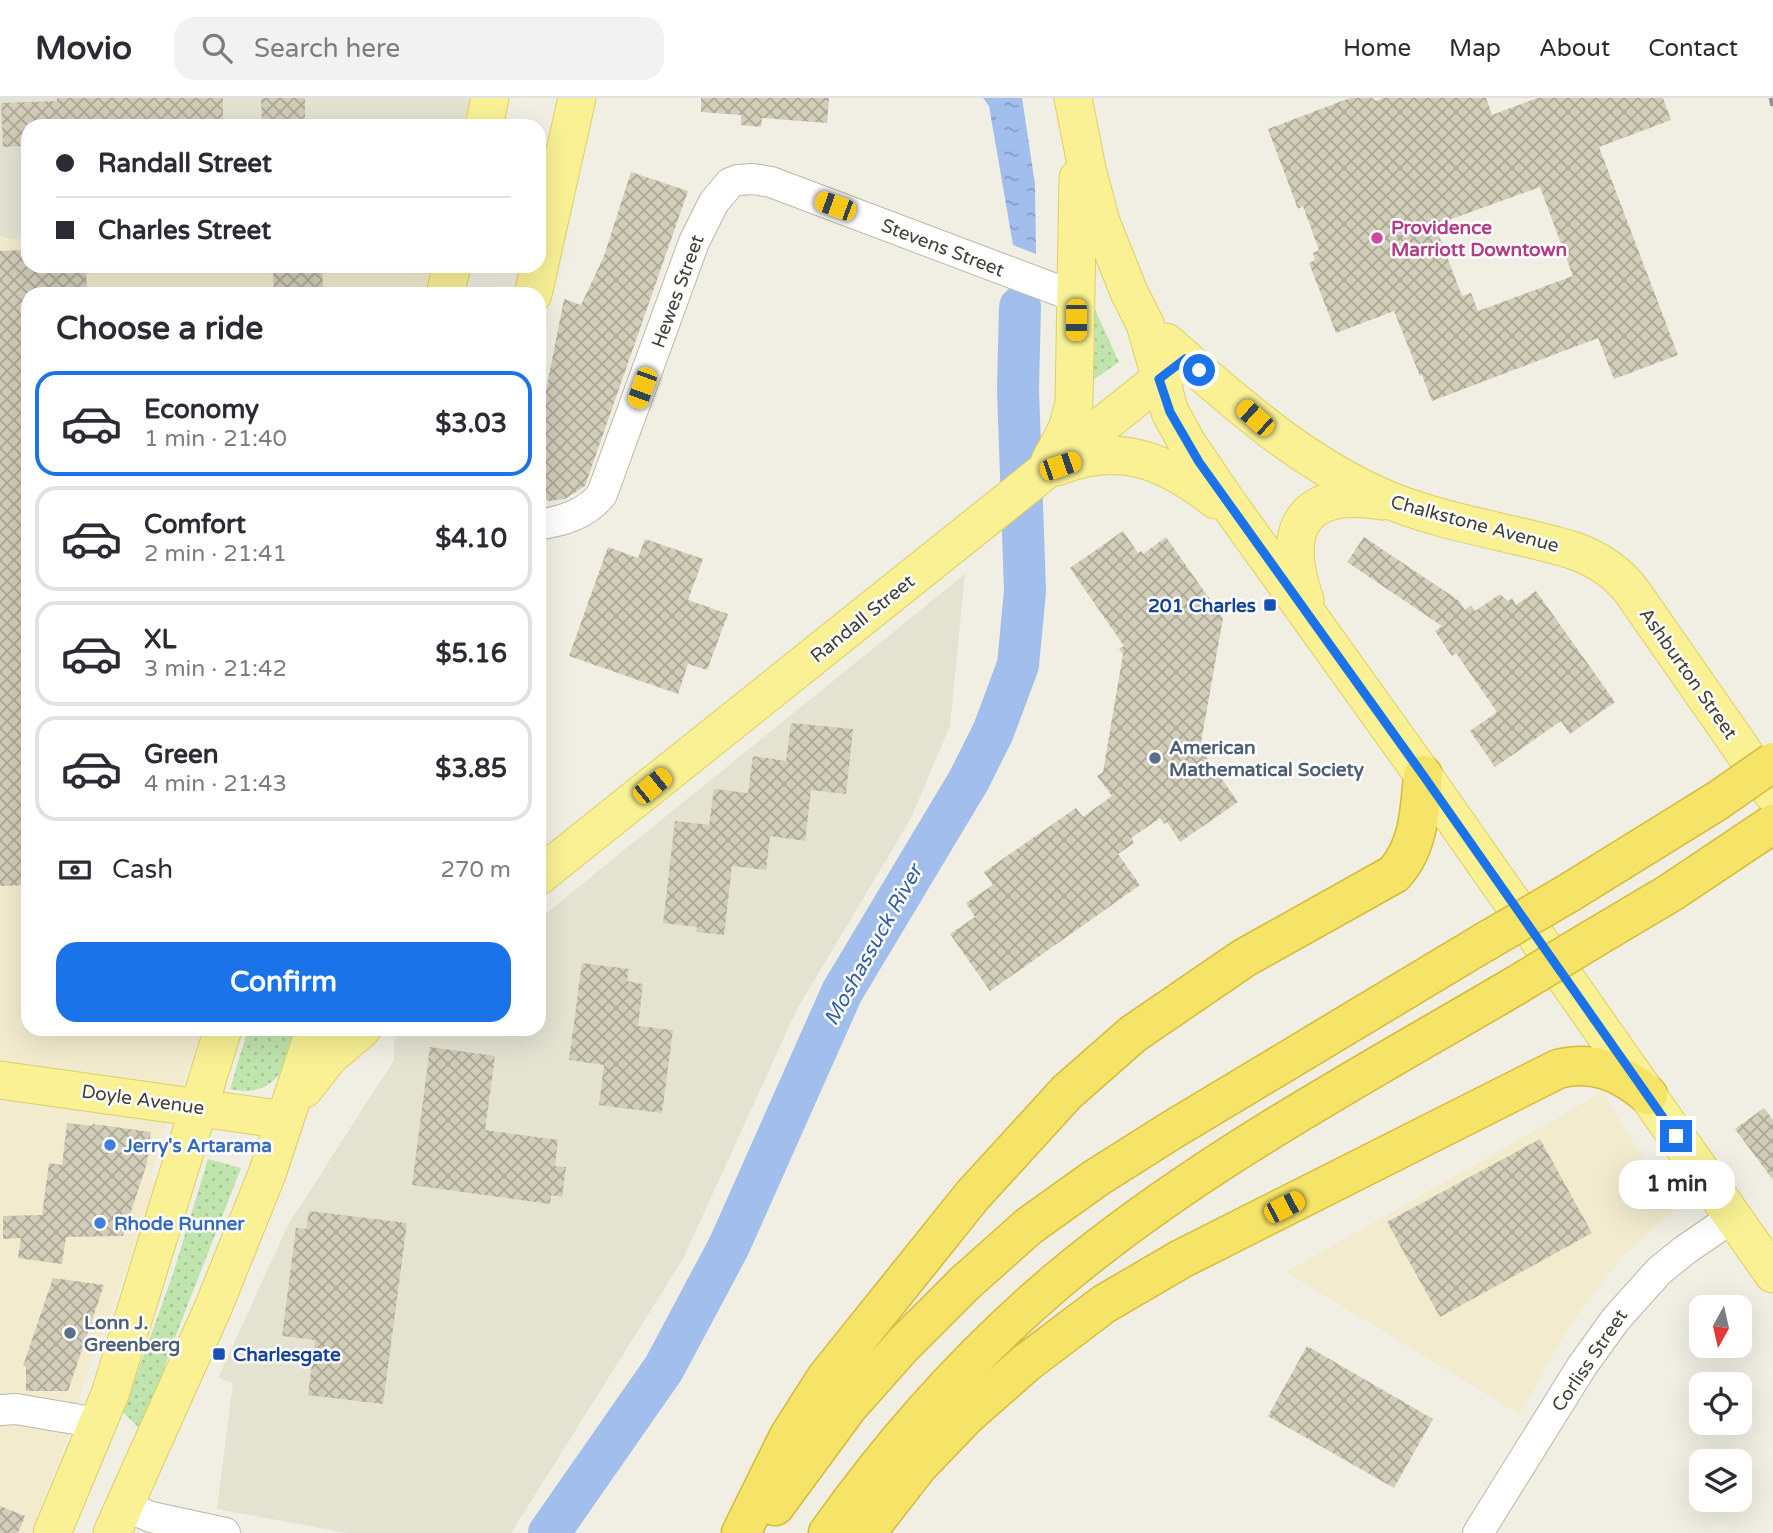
<!DOCTYPE html>
<html lang="en">
<head>
<meta charset="utf-8">
<style>
	:root { --surface:#fff; --page:#f2f2f3; --text:#2b2b33; --muted:#7c7c81; --line:#e1e1e2; --accent:#1a73e8 }
	body { margin:0; font-family:"Varela Round",sans-serif; background:var(--page); color:var(--text); height:100vh; display:flex; flex-direction:column; font-size:26px; white-space:nowrap }
	* { box-sizing:border-box; margin:0 }
	p { font-size:23px; color:var(--muted) }
	.icon { flex:none; width:38px; height:38px; fill:none; stroke:currentColor; stroke-width:2; stroke-linecap:round; stroke-linejoin:round }
	.map { position:relative; flex:1; overflow:hidden }
	.panel { position:absolute; left:21px; top:189px; width:525px; height:749px; display:flex; flex-direction:column; background:var(--surface); border-radius:21px; box-shadow:0 7px 28px #0002 }
	.panel>* { flex:none }
	.guide { position:absolute; left:21px; top:21px; width:525px; height:154px; border-radius:21px; box-shadow:0 7px 28px #0002; display:grid; align-content:center; height:154px; padding:0 35px; background:var(--surface) }
	.needle { width:46px; rotate:188deg }
	.controls { position:absolute; left:1689px; top:1197px; display:grid; gap:14px }
	.controls a { display:grid; place-items:center; width:63px; height:63px; border-radius:14px; background:var(--surface); box-shadow:0 7px 28px #0002; font-size:35px }
	.end { position:absolute; width:32px; height:32px; margin:-16px; border:9px solid #1a73e8; background:#fff; box-shadow:0 0 0 4px #fff }
	.from { border-radius:50% }
	.bubble { position:absolute; height:49px; border-radius:21px; background:var(--surface); box-shadow:0 7px 28px #0002; font-size:23px; font-weight:800; line-height:49px; text-align:center }
	.car { position:absolute; width:21px; height:42px; margin:-21px -10px; border-radius:9px; box-shadow:0 0 5px 2px #0007; background:linear-gradient(#f5c518 24%,#345 0 40%,#f5c518 0 76%,#345 0 86%,#f5c518 0) }
	.guide b { display:flex; align-items:center; gap:24px; height:66px; font-size:26px }
	.guide b+b { border-top:2px solid var(--line) }
	.guide i { width:18px; height:18px; background:var(--text) }
	ul { padding:0; list-style:none }
	li { display:flex; align-items:center; gap:21px; height:105px; margin:0 14px 10px; padding:0 21px; border:4px solid var(--line); border-radius:21px }
	li div { flex:1 }
	li b { display:block; font-size:26px }
	li em { font-style:normal; font-weight:800 }
	li.selected { border-color:var(--accent) }
	li>.icon { width:63px; height:63px; stroke-width:1.5 }
	h2 { padding:0 35px; font-size:32px; line-height:84px }
	.pay { display:flex; align-items:center; gap:18px; height:77px; padding:0 35px; font-size:26px }
	.pay p { margin-inline-start:auto }
	.cta { display:flex; gap:14px; margin-top:auto; padding:14px 35px }
	.cta a { flex:1; height:80px; border-radius:21px; background:var(--accent); color:#fff; font-size:28px; font-weight:800; line-height:80px; text-align:center }
	header { display:flex; align-items:center; gap:42px; box-sizing:border-box; height:98px; padding:0 35px; background:var(--surface); border-bottom:2px solid var(--line) }
	header strong { font-size:33px }
	nav { display:flex; gap:38px; margin-inline-start:auto; font-size:24px }
	.search { width:490px; height:63px; background:var(--page); display:flex; align-items:center; gap:18px; box-sizing:border-box; padding:0 24px; border-radius:21px; color:var(--muted); font-size:26px }
	.map>svg:first-child { display:block }
</style>
</head>
<body>
<header>
<strong>Movio</strong>
<div class="search"><svg class="icon" aria-label="search" viewBox="0 0 24 24"><circle cx="10" cy="10" r="6"/><path d="M15 15l6 6"/></svg>Search here</div>
<nav><a>Home</a><a>Map</a><a>About</a><a>Contact</a></nav>
</header>
<div class="map">
<svg width="1773" height="1435" viewBox="0 0 1773 1435">
	<defs>
		<pattern id="grass-dots" width="8" height="8" patternUnits="userSpaceOnUse" patternTransform="scale(1.75)"><rect width="8" height="8" fill="#c0e4ad"/><path d="M2 2h.1M6 6h.1" fill="none" stroke="#a6c595" stroke-width="1.8" stroke-linecap="round"/></pattern>
		<pattern id="water-ripples" width="26" height="14" patternUnits="userSpaceOnUse" patternTransform="scale(1.75)"><rect width="26" height="14" fill="#a1beec"/><path d="M2 4q2-2 4 0t4 0M15 11q2-2 4 0t4 0" fill="none" stroke="#859cc0"/></pattern>
		<pattern id="building-cross-hatch" width="8" height="8" patternUnits="userSpaceOnUse" patternTransform="scale(1.75)"><rect width="8" height="8" fill="#d2cdb9"/><path d="M0 0l8 8M0 8l8-8" fill="none" stroke="#aca897"/></pattern>
	</defs>
	<rect width="100%" height="100%" fill="#f1efe3"/>
	<path fill="#e4e2d1" d="M0,0H483L479,28H28V141H10L0,138Z
		M965,476L950,628L910,722L797,911L683,1161L511,1435H347L217,1411L233,1285L218,1280L288,1127L394,962V943L407,931H539V821Z"/>
	<path fill="#f2ebce" d="M0,138L10,141H28V168H452L446,196H28V931H203L163,1036L150,1080L158,1085L83,1288L65,1347L30,1435H0Z
		M1603,994L1675,1112L1623,1158L1574,1221L1519,1316L1286,1174Z"/>
	<path fill="url(#grass-dots)" d="M1092,205L1119,264L1093,282L1095,240Z
		M248,931H300C286,966 278,1001 230,991Z
		M208,1061L241,1070L176,1237L142,1333L123,1314L173,1176Z"/>
	<path fill="url(#water-ripples)" d="M983,0H1022L1035,86L1036,156L1013,147L989,8Z"/>
	<g fill="none" stroke-linecap="round" stroke-linejoin="round">
		<path stroke="#a1beec" stroke-width="42" d="M549,1435L664,1270L729,1148L842,894L969,682L993,634L1018,567L1025,493L1018,291L1020,209"/>
	</g>
	<path fill="url(#building-cross-hatch)" fill-rule="evenodd" d="M57,0H223V28H28V48L3,49L1,5L57,3Z
		M261,0H305V28H262Z
		M701,0H829L827,25L762,20L761,29L741,27V17L701,14Z
		M1350,0H1372L1376,3L1383,0H1486L1492,17L1537,0H1663L1671,22L1599,49L1678,257L1614,281L1598,240L1432,303L1422,277L1420,278L1394,213L1336,235L1309,165L1315,162L1313,155L1319,152L1303,108L1298,111L1268,31ZM1540,89L1573,178L1478,213L1471,195L1462,198L1435,127Z
		M631,74L688,93L585,388L565,401L549,403L539,399V328L564,201L581,207L604,158Z
		M28,152V168H86L87,196H28V787L0,788V153Z
		M280,168H322L323,196H274L273,171L280,170Z
		M1123,433L1138,455L1141,453L1143,456L1166,439L1223,520L1200,650L1238,704L1180,744L1167,724L1164,726L1160,720L1131,740L1134,745L1118,756L1140,787L990,893L950,836L975,819L966,805L993,787L984,774L1076,710L1083,719L1112,698L1097,678L1103,674L1123,556L1119,551L1124,548L1070,470Z
		M1364,439L1449,496L1459,503L1465,512L1471,507L1475,513L1500,496L1508,503L1512,500L1516,507L1536,493L1615,604L1570,636L1561,623L1495,669L1470,633L1497,614L1456,555L1452,558L1435,533L1442,528L1347,464Z
		M645,441L703,461L688,502L728,516L707,572L688,566L678,596L569,558L608,449L638,460Z
		M791,625L853,631L846,696L811,692L805,743L770,738L766,772L732,768L724,837L696,834L697,829L663,825L675,723L709,727L714,691L748,695L753,658L786,663Z
		M582,865L629,871L627,883L643,886L638,928L673,932L662,1015L599,1007L604,967L569,962Z
		M430,949L495,958L485,1032L558,1042L555,1068L566,1069L562,1099L551,1097L550,1106L412,1087Z
		M1764,1010L1773,1022V1082L1735,1031Z
		M67,1025L92,1028L93,1026L151,1034L147,1065L123,1138L66,1139L62,1166L18,1160L21,1140L3,1141V1118L42,1117L49,1065L62,1067Z
		M1540,1041L1592,1135L1440,1219L1387,1124Z
		M309,1113L407,1125L383,1306L308,1297L315,1242L282,1238L296,1130L306,1131Z
		M53,1180L104,1187L68,1293H26V1269L23,1268Z
		M1307,1248L1433,1321L1394,1390L1268,1318Z
		M0,1408L25,1418L18,1435H0Z"/>
	<g fill="none" stroke-linecap="round" stroke-linejoin="round">
		<defs>
			<path id="minor" d="M539,426C562,424 588,415 602,396L694,144L714,104L730,85L738,82L753,81L771,84L1076,199
				M0,1312L16,1311L98,1325
				M125,1408L151,1419L225,1435
				M1478,1435L1582,1268L1616,1221L1659,1173L1685,1152L1733,1119"/>
			<path id="major" d="M1073,0L1087,71L1101,124L1129,194L1145,226L1170,314L1187,345L1225,401L1423,677L1773,1176
				M484,28L490,0
				M445,196L452,168
				M533,196L577,0
				M1166,244C1234,303 1301,365 1386,401C1446,426 1513,434 1575,453C1599,462 1618,474 1633,495L1773,696
				M1050,363L1067,331L1074,305L1078,80
				M1057,369C1120,343 1165,363 1216,402
				M1305,502C1280,431 1302,390 1382,403
				M539,778L1185,261
				M0,982L285,1022
				M304,991L330,958L362,931
				M52,1435L110,1296L223,931
				M112,1435L213,1210L267,1076L315,931"/>
			<path id="highway" d="M1567,796L1717,703
				M1596,839L1670,795L1773,726
				M775,1408L847,1310L903,1247L965,1185L1029,1128L1096,1080L1172,1032L1483,845
				M741,1435L789,1338L826,1280L972,1098L1067,994L1133,936L1244,860L1394,776C1419,749 1420,712 1423,677
				M828,1435C894,1342 969,1258 1056,1184C1195,1067 1359,980 1515,888
				M866,1435L918,1368L967,1317L1026,1265L1104,1206L1181,1161L1558,971C1593,962 1621,974 1648,997"/>
		</defs>
		<use href="#minor" stroke="#bbb8a6" stroke-width="32"/>
		<use href="#major" stroke="#ddd165" stroke-width="39"/>
		<use href="#highway" stroke="#d5bb39" stroke-width="41"/>
		<use href="#minor" stroke="#fff" stroke-width="30"/>
		<use href="#major" stroke="#f9f194" stroke-width="37"/>
		<use href="#highway" stroke="#f6e469" stroke-width="38"/>
		<path stroke="#939393" stroke-width="5" stroke-dasharray="9 9" stroke-linecap="butt" d="M1771,0L1773,8"/>
		<defs>
			<path id="highway-bridge" d="M1717,703L1773,664
				M1483,845L1567,796
				M1515,888L1596,839"/>
		</defs>
		<use href="#highway-bridge" stroke="#d5bb39" stroke-width="41" stroke-linecap="butt"/>
		<use href="#highway-bridge" stroke="#f6e469" stroke-width="38"/>
	</g>
	<g fill="none" stroke-linecap="round" stroke-linejoin="round">
		<path stroke="#1a73e8" stroke-width="9" d="M1199,272L1185,261L1159,281L1170,314L1199,364L1423,677L1676,1038"/>
	</g>
	<circle fill="#d1479c" stroke="#fff" stroke-width="2.5" cx="1377" cy="140" r="7"/>
	<g fill="#1a4fb4" stroke="#fff" stroke-width="2.5">
		<rect x="1263" y="500" width="14" height="14" rx="3.5"/>
		<rect x="212" y="1249" width="14" height="14" rx="3.5"/>
	</g>
	<g fill="#5c6f8a" stroke="#fff" stroke-width="2.5">
		<circle cx="1155" cy="660" r="7"/>
		<circle cx="70" cy="1235" r="7"/>
	</g>
	<g fill="#3f7fe0" stroke="#fff" stroke-width="2.5">
		<circle cx="110" cy="1047" r="7"/>
		<circle cx="100" cy="1125" r="7"/>
	</g>
	<g text-anchor="middle" stroke-width="5" stroke-linejoin="round" paint-order="stroke">
		<g font-size="19" font-weight="bold" fill="#b23c85" stroke="#fff" text-anchor="start">
			<text x="1391" y="136">Providence<tspan x="1391" dy="22">Marriott Downtown</tspan></text>
		</g>
		<g font-size="19" fill="#423f34" stroke="#fff">
			<text transform="translate(943 149) rotate(21)" y="7">Stevens Street</text>
			<text transform="translate(677 193) rotate(-70)" y="7">Hewes Street</text>
			<text transform="translate(1475 425) rotate(15)" y="7">Chalkstone Avenue</text>
			<text transform="translate(862 520) rotate(-39)" y="7">Randall Street</text>
			<text transform="translate(1689 575) rotate(55)" y="7">Ashburton Street</text>
			<text transform="translate(143 1001) rotate(8)" y="7">Doyle Avenue</text>
			<text transform="translate(1589 1262) rotate(-56)" y="7">Corliss Street</text>
		</g>
		<g font-size="19" font-weight="bold" fill="#164399" stroke="#fff" text-anchor="end">
			<text x="1256" y="514">201 Charles</text>
			<text x="233" y="1263" text-anchor="start">Charlesgate</text>
		</g>
		<g font-size="19" font-weight="bold" fill="#4e5e75" stroke="#fff" text-anchor="start">
			<text x="1169" y="656">American<tspan x="1169" dy="22">Mathematical Society</tspan></text>
			<text x="84" y="1231">Lonn J.<tspan x="84" dy="22">Greenberg</tspan></text>
		</g>
		<g font-size="19" font-weight="bold" fill="#366cbe" stroke="#fff" text-anchor="start">
			<text x="124" y="1054">Jerry's Artarama</text>
			<text x="114" y="1132">Rhode Runner</text>
		</g>
		<g font-size="21" font-style="italic" fill="#335fa8" stroke="#fff">
			<text transform="translate(873 847) rotate(-61)" y="7">Moshassuck River</text>
		</g>
	</g>
</svg>
<div class="controls">
<a><svg class="needle" viewBox="-14 -14 28 28"><path d="M0-13l5 13h-10z" fill="#e53935"/><path d="M0 13l5-13h-10z" fill="#7c7c81"/></svg></a>
<a><svg class="icon" aria-label="locate" viewBox="0 0 24 24"><circle cx="12" cy="12" r="6"/><path d="M12 2v4M12 18v4M2 12h4M18 12h4"/></svg></a>
<a><svg class="icon" aria-label="layers" viewBox="0 0 24 24"><path d="M12 4l9 5-9 5-9-5zM3 14l9 5 9-5"/></svg></a>
</div>
<i class="end from" style="left:1199px;top:272px"></i>
<i class="end" style="left:1676px;top:1038px"></i>
<div class="bubble" style="left:1619px;top:1062px;width:116px">1 min</div>
<i class="car" style="left:835px;top:108px;rotate:290deg"></i>
<i class="car" style="left:1076px;top:222px;rotate:180deg"></i>
<i class="car" style="left:642px;top:290px;rotate:200deg"></i>
<i class="car" style="left:1255px;top:320px;rotate:312deg"></i>
<i class="car" style="left:1060px;top:368px;rotate:71deg"></i>
<i class="car" style="left:652px;top:688px;rotate:51deg"></i>
<i class="car" style="left:1284px;top:1109px;rotate:63deg"></i>
<div class="guide">
<b><i class="from"></i>Randall Street</b>
<b><i></i>Charles Street</b>
</div>
<section class="panel">
<h2>Choose a ride</h2>
<ul>
<li class="selected"><svg class="icon" aria-label="car" viewBox="0 0 24 24"><path d="M5 17H2v-5l4-1 3-4h7l3 4 3 1v5h-3M9 17h6M6 11h13"/><circle cx="7" cy="17" r="2"/><circle cx="17" cy="17" r="2"/></svg><div><b>Economy</b><p>1 min · 21:40</p></div><em>$3.03</em></li>
<li><svg class="icon" aria-label="car" viewBox="0 0 24 24"><path d="M5 17H2v-5l4-1 3-4h7l3 4 3 1v5h-3M9 17h6M6 11h13"/><circle cx="7" cy="17" r="2"/><circle cx="17" cy="17" r="2"/></svg><div><b>Comfort</b><p>2 min · 21:41</p></div><em>$4.10</em></li>
<li><svg class="icon" aria-label="car" viewBox="0 0 24 24"><path d="M5 17H2v-5l4-1 3-4h7l3 4 3 1v5h-3M9 17h6M6 11h13"/><circle cx="7" cy="17" r="2"/><circle cx="17" cy="17" r="2"/></svg><div><b>XL</b><p>3 min · 21:42</p></div><em>$5.16</em></li>
<li><svg class="icon" aria-label="car" viewBox="0 0 24 24"><path d="M5 17H2v-5l4-1 3-4h7l3 4 3 1v5h-3M9 17h6M6 11h13"/><circle cx="7" cy="17" r="2"/><circle cx="17" cy="17" r="2"/></svg><div><b>Green</b><p>4 min · 21:43</p></div><em>$3.85</em></li>
</ul>
<div class="pay"><svg class="icon" aria-label="cash" viewBox="0 0 24 24"><path d="M3 7h18v10H3z"/><circle cx="12" cy="12" r="2"/></svg>Cash<p>270 m</p></div>
<div class="cta"><a>Confirm</a></div>
</section>
</div>
</body>
</html>
